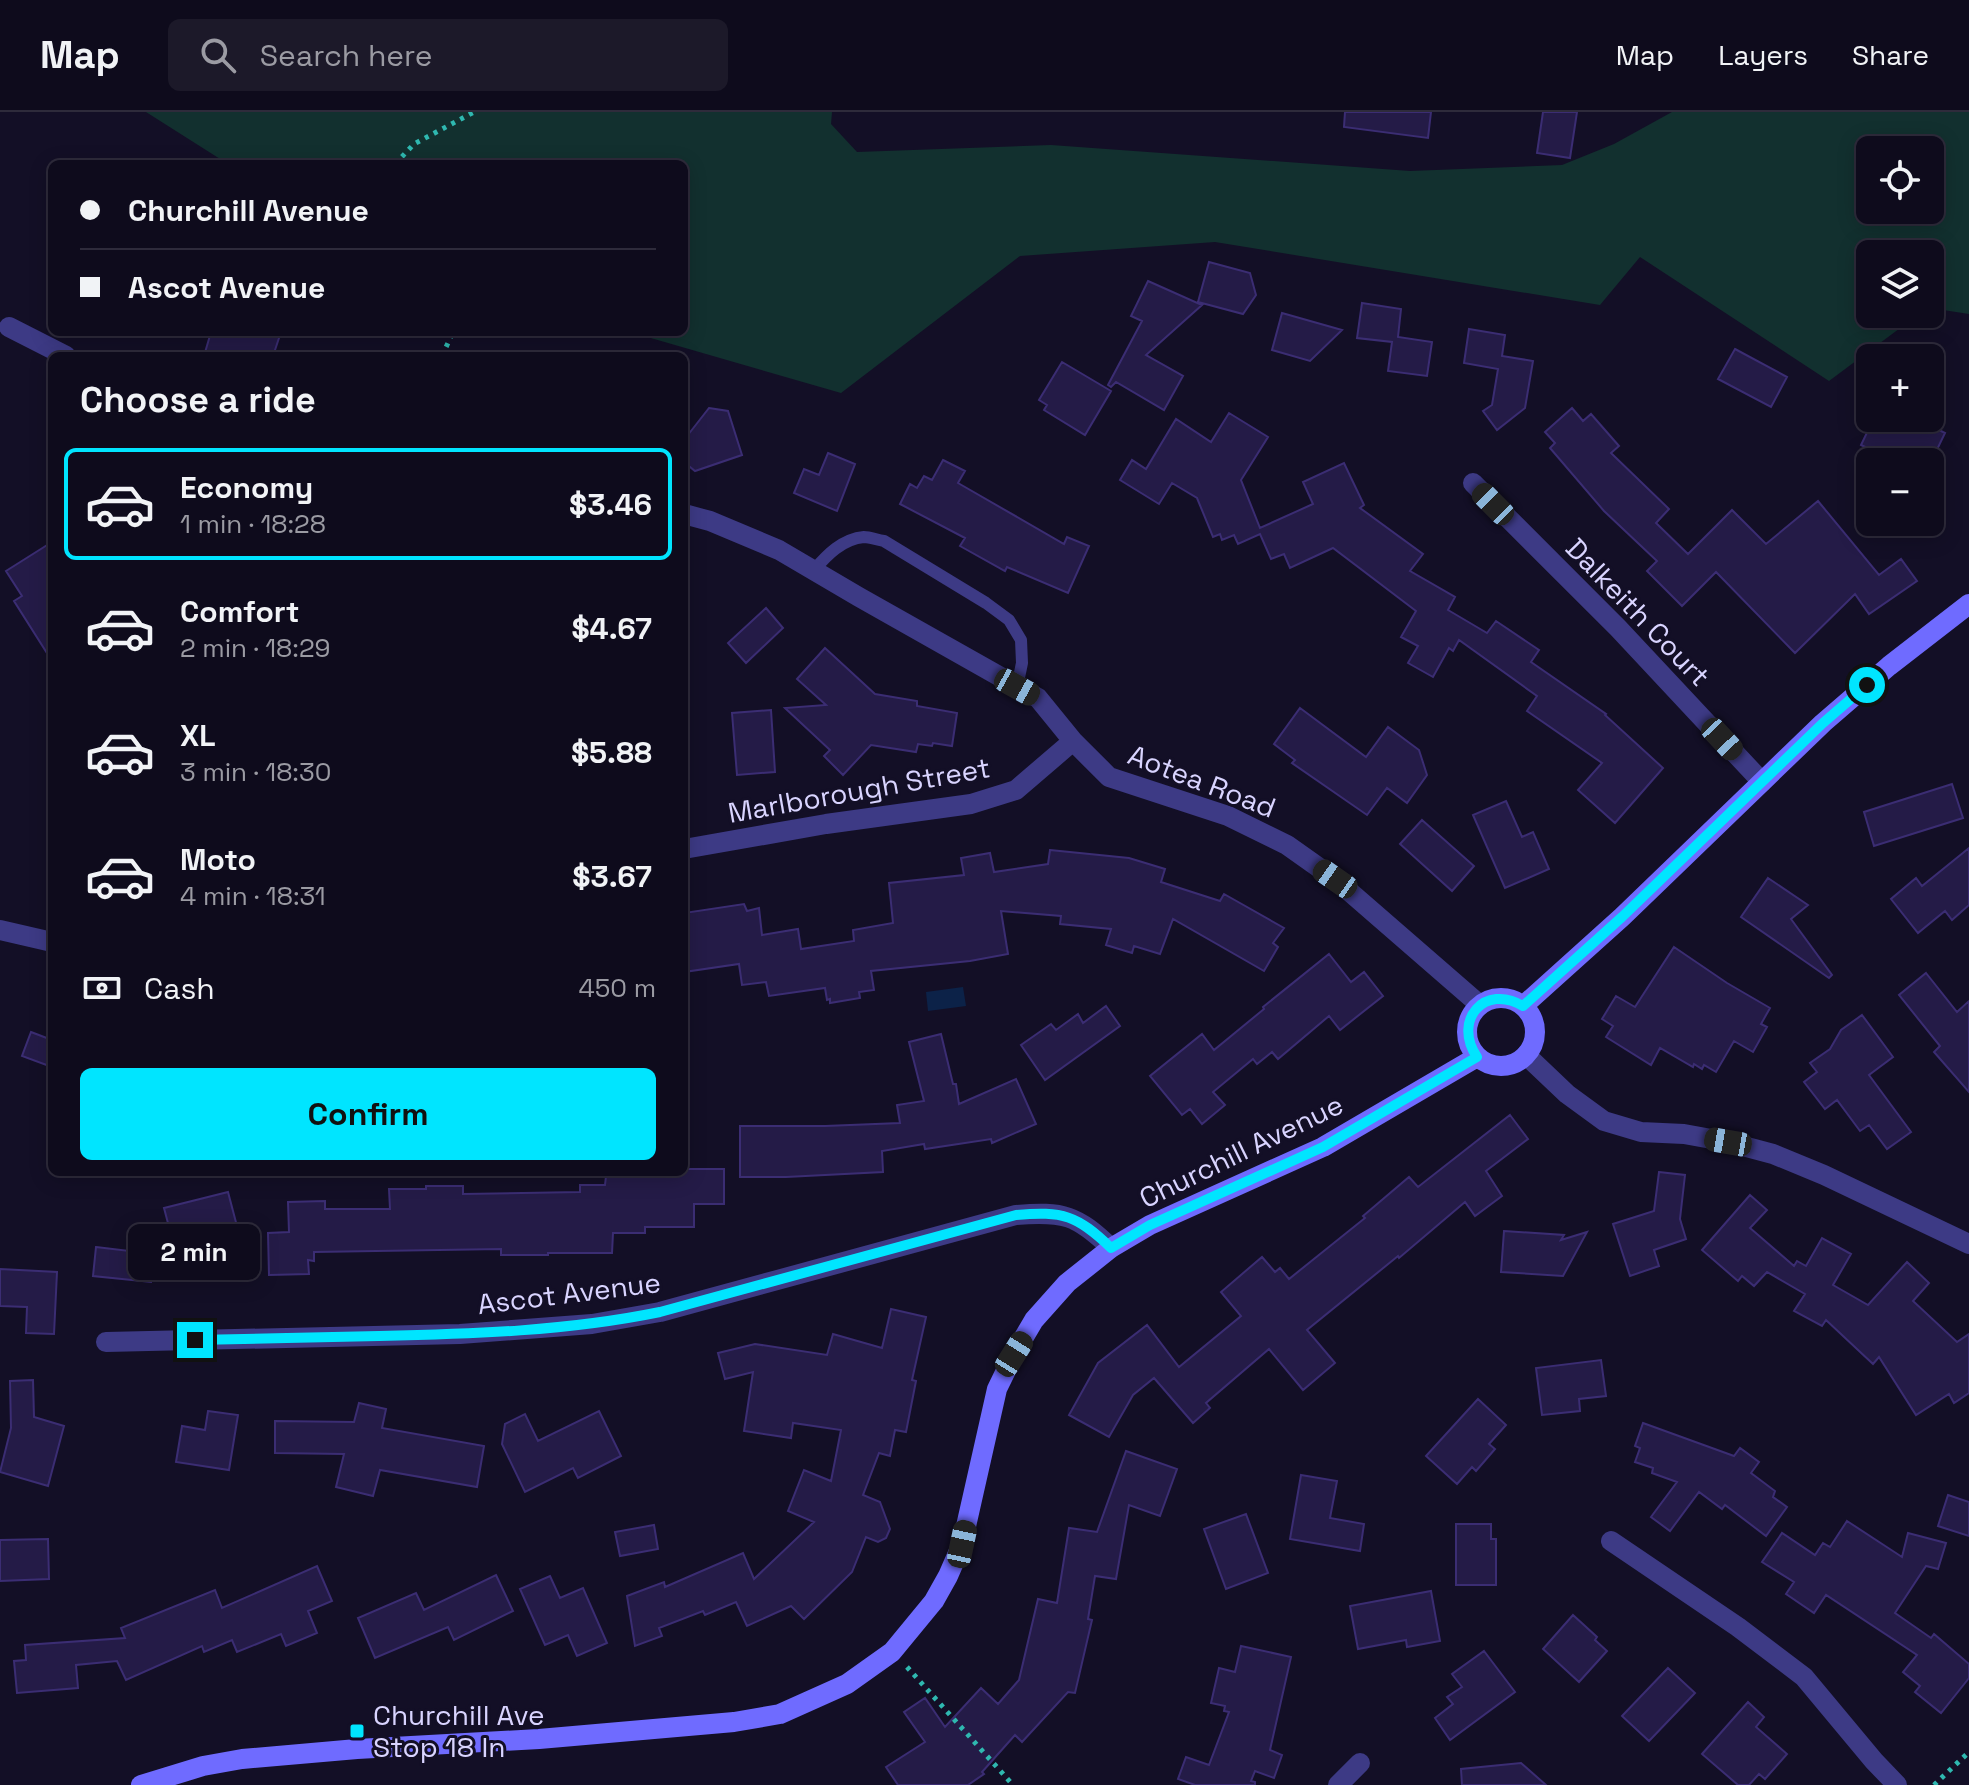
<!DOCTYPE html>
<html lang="en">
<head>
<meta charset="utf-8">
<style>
	:root { --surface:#0e0b1c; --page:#1c1929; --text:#f1f3f6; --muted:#9b9ba3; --line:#2e2b3b; --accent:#00e5ff }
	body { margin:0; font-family:"Space Grotesk",sans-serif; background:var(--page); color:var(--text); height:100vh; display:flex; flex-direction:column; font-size:30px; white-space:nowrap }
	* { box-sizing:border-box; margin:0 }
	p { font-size:26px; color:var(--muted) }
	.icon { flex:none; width:44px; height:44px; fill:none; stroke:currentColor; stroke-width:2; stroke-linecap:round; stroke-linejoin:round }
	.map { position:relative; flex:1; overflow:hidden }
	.panel { position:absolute; left:48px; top:240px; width:640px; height:824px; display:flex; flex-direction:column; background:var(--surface); border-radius:12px; box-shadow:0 4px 20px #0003,0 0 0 2px var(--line) }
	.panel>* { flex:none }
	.hud { position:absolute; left:48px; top:48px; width:640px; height:176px; border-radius:12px; box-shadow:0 4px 20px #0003,0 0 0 2px var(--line); display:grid; align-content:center; height:176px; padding:0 32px; background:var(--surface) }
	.tools { position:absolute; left:1856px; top:24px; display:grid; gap:16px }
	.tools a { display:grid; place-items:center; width:88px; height:88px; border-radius:12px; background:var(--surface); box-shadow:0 4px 20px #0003,0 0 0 2px var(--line); font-size:40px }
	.end { position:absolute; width:36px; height:36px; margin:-18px; border:10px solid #00e5ff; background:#111; box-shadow:0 0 0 4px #111 }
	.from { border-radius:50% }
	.bubble { position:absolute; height:56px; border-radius:12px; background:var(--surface); box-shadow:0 4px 20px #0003,0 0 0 2px var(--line); font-size:26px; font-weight:700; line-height:56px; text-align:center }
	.car { position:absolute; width:24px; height:48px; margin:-24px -12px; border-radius:10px; box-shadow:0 0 6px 2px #0007; background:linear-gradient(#222 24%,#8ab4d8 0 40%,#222 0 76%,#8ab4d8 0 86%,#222 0) }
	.hud b { display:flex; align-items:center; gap:28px; height:76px; font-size:30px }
	.hud b+b { border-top:2px solid var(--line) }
	.hud i { width:20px; height:20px; background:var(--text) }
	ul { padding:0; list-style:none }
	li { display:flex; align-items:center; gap:24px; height:112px; margin:0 16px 12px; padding:0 16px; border:4px solid transparent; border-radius:12px }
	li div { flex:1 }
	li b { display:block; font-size:30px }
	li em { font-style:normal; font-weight:700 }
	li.active { border-color:var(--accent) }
	li>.icon { width:72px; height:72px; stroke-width:1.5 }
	h2 { padding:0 32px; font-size:36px; line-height:96px }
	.pay { display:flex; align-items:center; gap:20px; height:88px; padding:0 32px; font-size:30px }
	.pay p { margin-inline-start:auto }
	.action { display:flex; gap:16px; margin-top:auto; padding:16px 32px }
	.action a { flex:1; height:92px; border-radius:12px; background:var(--accent); color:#111; font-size:32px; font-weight:700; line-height:92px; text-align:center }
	header { display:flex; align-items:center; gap:48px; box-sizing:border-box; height:112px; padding:0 40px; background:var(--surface); border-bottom:2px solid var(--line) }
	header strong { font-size:38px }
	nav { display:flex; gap:44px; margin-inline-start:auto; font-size:28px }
	.search { width:560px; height:72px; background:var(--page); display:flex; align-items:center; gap:20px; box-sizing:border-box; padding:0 28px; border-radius:12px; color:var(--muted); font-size:30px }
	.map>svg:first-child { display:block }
</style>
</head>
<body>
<header>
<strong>Map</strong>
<div class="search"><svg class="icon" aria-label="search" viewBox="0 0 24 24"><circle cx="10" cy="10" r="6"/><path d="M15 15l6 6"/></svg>Search here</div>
<nav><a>Map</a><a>Layers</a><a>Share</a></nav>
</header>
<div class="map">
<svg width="1969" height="1673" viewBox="0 0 1969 1673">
	<rect width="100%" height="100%" fill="#130f26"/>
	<path fill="#12302f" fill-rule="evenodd" d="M146,0H832L831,12L857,40L1051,33L1410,59L1562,53L1614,32L1672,0H1969V202L1930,196V142H1870V202H1919L1829,269L1640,145L1600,193L1215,130L1020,144L841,281L630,220H684V52H228ZM1870,38H1930V98H1870Z"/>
	<path fill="#0c2248" d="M963,875L966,894L928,899L926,880Z"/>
	<path fill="#241b47" stroke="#3b2d73" stroke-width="2" d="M1345,0H1431L1428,26L1344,15Z
		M1543,0H1577L1570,46L1537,41Z
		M1209,150L1250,161L1256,183L1243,202L1198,190Z
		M1148,169L1202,193L1146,243L1183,264L1164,298L1116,270L1111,275L1108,273L1142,209L1131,204Z
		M1362,191L1401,197L1398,225L1432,230L1427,264L1388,259L1392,230L1357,226Z
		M1282,201L1342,218L1310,249L1272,238Z
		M1469,217L1505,223L1502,244L1533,249L1525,296L1497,318L1483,299L1492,293L1498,257L1464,251Z
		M211,220H281L273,244H204Z
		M1735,237L1787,265L1771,295L1718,267Z
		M1062,250L1111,279L1085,323L1044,298L1047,293L1039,288Z
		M709,296L728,299L742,343L695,359L684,350V328Z
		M1572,296L1583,309L1591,302L1619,334L1611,341L1669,397L1656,411L1688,442L1732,398L1766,432L1818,389L1879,463L1901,447L1917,469L1869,502L1855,482L1795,541L1716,460L1682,494L1647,459L1657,449L1604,399L1550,336L1555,331L1545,320Z
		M1229,301L1268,325L1241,368L1260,416L1313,392L1303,370L1344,351L1364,393L1360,396L1423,442L1410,459L1455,485L1448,498L1487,521L1496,509L1539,538L1531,550L1606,602L1605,603L1663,656L1615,711L1578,678L1602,651L1527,599L1537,584L1459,528L1453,539L1449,536L1433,565L1408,551L1418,534L1401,525L1416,499L1333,436L1290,456L1284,442L1271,447L1260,422L1238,432L1234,423L1222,428L1220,422L1213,425L1197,386L1172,371L1159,392L1120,368L1132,348L1146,357L1176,307L1211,330Z
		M1874,306H1915L1945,321L1931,350H1897L1861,333Z
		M828,341L855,352L837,399L794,381L804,357L819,363Z
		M943,348L965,359L958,371L1064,432L1067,425L1089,434L1068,481L1007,455L1005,459L960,434L965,426L900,392L910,372L917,376L924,364L932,368Z
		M52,430V549L14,489L22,484L6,459Z
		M766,496L783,516L746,551L728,531Z
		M825,536L875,582L917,589V594L957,601L952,634L933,631L932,634L918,632L916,640L871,633L843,663L824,644L830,638L785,596L826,593L797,567Z
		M1300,596L1366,645L1388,615L1419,638L1427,663L1407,691L1387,676L1367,703L1292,651L1295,648L1274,632Z
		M771,598L775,660L737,663L732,601Z
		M1952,672L1963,706L1874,734L1864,700Z
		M1506,689L1522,725L1533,720L1549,757L1505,776L1473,703Z
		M1422,708L1474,754L1452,779L1400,732Z
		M1969,736V793L1952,808L1945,799L1918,821L1891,787L1916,766L1922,774Z
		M1050,738L1129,746L1165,757L1161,770L1220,789L1224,782L1284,816L1273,831L1278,835L1264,859L1173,807L1160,842L1134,834L1132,841L1106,833L1111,817L1060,812L1061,804L1001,799L1008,842L970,849L871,859L874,878L859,880L860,886L830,891V887L827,888L825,876L769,884L766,870L742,873L739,852L684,860V801L744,792L747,799L759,796L762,823L798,817L801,837L854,829L853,818L893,811L889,771L964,763L961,746L990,741L994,760L1048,752Z
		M1768,766L1808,793L1791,807L1832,863L1829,866L1741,805Z
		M1674,835L1727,871L1770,896L1761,912L1767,915L1753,940L1734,929L1716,960L1704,953L1702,957L1694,952L1693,955L1660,936L1651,953L1606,925L1613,914L1602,907L1616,884L1635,895Z
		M1329,842L1351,870L1364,860L1383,884L1340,918L1329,904L1278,947L1272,940L1257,952L1253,947L1213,980L1225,993L1202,1012L1190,997L1182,1003L1150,964L1202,922L1214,938L1264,897L1263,895Z
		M1926,861L1957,900L1969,889V980L1934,940L1940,934L1899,883Z
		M1106,894L1120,914L1045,968L1021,933L1051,912L1056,918L1078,902L1083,911Z
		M1862,903L1893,945L1869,963L1911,1020L1887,1037L1869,1013L1860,1019L1837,988L1825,997L1804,970L1817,960L1810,951L1830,937L1841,918Z
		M31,920L52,928V955L22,944Z
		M941,922L953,972H956L959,992L1016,967L1036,1012L992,1031L991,1027L925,1037L924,1032L882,1039L883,1060L786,1065H740V1014H825L900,1011L897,993L924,989L909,930Z
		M1510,1003L1528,1027L1486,1059L1502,1084L1475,1104L1465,1090L1399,1146L1398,1144L1307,1218L1335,1251L1303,1278L1269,1237L1206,1291L1210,1296L1193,1311L1154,1266L1133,1283L1109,1325L1069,1303L1098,1251L1147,1213L1179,1255L1241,1204L1221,1180L1262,1145L1275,1160L1280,1156L1289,1167L1365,1106L1363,1104L1409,1065L1418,1075Z
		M684,1057H724V1092H694V1115H645V1121H613L612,1141H548V1143H501V1137L314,1140V1149L308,1148L309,1162L269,1163L268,1121L289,1120L288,1090L325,1089V1097H390L389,1077H426V1074H463V1082L580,1080V1073H605L606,1064L661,1065L662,1060H684Z
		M1659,1060L1685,1063L1680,1107L1686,1127L1654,1138L1659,1154L1630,1164L1613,1112L1654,1099Z
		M228,1080L238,1118L174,1134L164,1096Z
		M1750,1083L1767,1098L1750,1116L1794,1154L1797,1149L1806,1154L1822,1126L1851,1142L1833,1173L1868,1193L1907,1150L1929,1171L1913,1189L1957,1230L1969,1222V1281L1954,1291L1949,1282L1916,1303L1879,1245L1873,1252L1826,1208L1822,1214L1794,1199L1805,1182L1767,1160L1754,1174L1742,1164L1738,1169L1702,1138Z
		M1504,1119L1564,1123L1561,1128L1587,1120L1563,1164L1501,1160Z
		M96,1135L155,1142L151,1170L93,1164Z
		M0,1157L57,1160L54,1222L26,1221L27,1195L0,1194Z
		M891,1197L926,1205L912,1268L916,1269L906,1320L895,1318L890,1344L879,1341L863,1383L880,1390L890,1417L886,1426L878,1430L866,1425L852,1460L804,1507L791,1494L747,1514L736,1490L705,1503L703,1499L659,1516L662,1524L635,1534L627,1484L664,1470L665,1475L743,1441L754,1467L814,1410L788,1399L804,1358L831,1369L841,1318L793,1311L791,1326L744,1319L753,1260L725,1267L718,1241L755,1232L827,1243L833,1222L882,1236Z
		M1601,1248L1606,1284L1579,1287L1580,1299L1542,1303L1536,1256Z
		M33,1268L34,1305L64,1314L48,1374L0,1360L11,1316L10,1269Z
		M1478,1287L1506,1313L1489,1332L1495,1337L1476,1359L1472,1355L1457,1372L1426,1344Z
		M359,1291L386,1297L382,1316L484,1334L477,1375L380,1358L373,1384L336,1375L344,1342L275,1341V1309L354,1310Z
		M208,1299L238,1303L229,1358L176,1350L182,1314L205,1318Z
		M599,1299L621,1344L578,1366L573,1356L525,1380L502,1332L505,1312L525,1302L538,1329Z
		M1643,1311L1734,1344L1740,1336L1759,1350L1751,1361L1775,1379L1773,1385L1787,1395L1766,1424L1725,1393L1722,1397L1699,1380L1670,1419L1651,1405L1677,1370L1652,1361L1653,1356L1635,1350L1640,1336L1635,1334Z
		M1126,1339L1177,1357L1160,1404L1129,1393L1116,1467L1095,1464L1088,1507L1092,1508L1075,1581L1068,1580L1022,1630L1015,1623L982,1660L984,1662L968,1673H898L886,1655L925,1630L904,1600L925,1586L945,1615L981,1576L998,1592L1019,1568L1038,1487L1057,1491L1069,1416L1097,1420Z
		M1301,1363L1337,1369L1330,1406L1364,1412L1360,1439L1290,1427Z
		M1948,1383L1969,1390V1424L1938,1414Z
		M1246,1402L1268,1461L1226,1477L1204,1417Z
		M1847,1409L1902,1445L1908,1421L1946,1431L1938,1457L1926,1454L1895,1501L1931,1526L1934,1522L1969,1552V1566L1941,1601L1915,1580L1920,1574L1903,1560L1917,1543L1826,1483L1814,1501L1786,1482L1794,1470L1762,1450L1782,1421L1815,1443L1823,1431L1830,1435Z
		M1456,1412H1491V1427H1496V1473H1456Z
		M654,1413L658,1437L620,1444L615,1420Z
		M48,1427L49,1467L0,1469V1428Z
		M317,1454L332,1489L308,1499L317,1521L286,1534L281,1522L237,1540L232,1528L204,1540L202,1534L126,1568L117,1549L76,1553L78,1576L17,1581L14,1549L26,1548L25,1533L125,1526L121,1516L215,1478L222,1496Z
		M496,1463L513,1499L454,1528L448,1515L375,1546L358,1506L416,1481L424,1498Z
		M550,1464L560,1486L583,1476L607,1531L577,1544L568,1523L545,1533L520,1477Z
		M1431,1479L1440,1529L1407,1535L1406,1528L1358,1537L1350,1494Z
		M1573,1503L1597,1525L1595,1528L1607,1539L1579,1570L1543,1537Z
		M1241,1534L1291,1545L1270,1638L1282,1643L1274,1666L1255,1659L1251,1669L1255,1670V1673H1195L1178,1667L1186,1645L1209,1653L1229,1600L1224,1599L1225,1594L1211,1591L1219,1556L1235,1560Z
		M1484,1539L1515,1580L1450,1628L1435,1606L1453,1592L1447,1585L1462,1575L1452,1562Z
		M1668,1556L1695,1581L1649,1629L1622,1604Z
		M1748,1590L1764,1605L1756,1615L1787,1642L1765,1667L1759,1662L1749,1673H1738L1702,1642Z
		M1521,1651L1546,1673H1462L1461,1657Z"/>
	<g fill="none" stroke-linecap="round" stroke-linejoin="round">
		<path stroke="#2fb8b0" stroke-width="5" stroke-dasharray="4 6" stroke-linecap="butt" d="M395,52L414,32L474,0
			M442,244L453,220
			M907,1555L1013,1673
			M1934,1673L1969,1640"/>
		<path stroke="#3d3a85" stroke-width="12" d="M814,458C827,443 842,427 864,425C870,425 877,428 884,429L986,491L1009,508L1021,528L1022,551L1017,575"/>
		<path stroke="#3d3a85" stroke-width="20" d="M9,215L66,244
			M1473,371L1618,516L1762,670
			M684,402L710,409L779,438L859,485L1038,586L1073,629L1109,665L1228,704L1287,733L1335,767L1480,893
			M684,737L826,712L971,692L1016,678L1073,629
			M0,818L52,830
			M1526,943L1567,982L1604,1009L1641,1020L1684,1022L1728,1030L1773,1042L1824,1063L1969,1132
			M106,1230L460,1222L592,1212L660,1200L1016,1103C1063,1099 1077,1103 1111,1136
			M1611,1429L1738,1515L1804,1565L1874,1649L1897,1673
			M1338,1673L1360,1651"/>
		<path stroke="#6f6bff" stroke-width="20" d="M1467 920a34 34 0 1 1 68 0a34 34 0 1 1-68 0Z
			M1523,894L1622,805L1823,611L1889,554L1969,492
			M141,1673L203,1654L242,1647L357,1637L539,1627L734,1610L780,1602L847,1572L892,1540L934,1489L948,1464L962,1432L997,1277L1014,1242L1034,1208L1067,1171L1111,1136L1150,1113L1323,1035L1477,945"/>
	</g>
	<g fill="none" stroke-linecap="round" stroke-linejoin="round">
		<path stroke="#00e5ff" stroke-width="10" d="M195,1228C256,1227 318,1225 379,1224C474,1222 567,1219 660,1200L1016,1103C1063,1099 1077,1103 1111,1136L1150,1113L1323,1035L1477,945C1452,908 1485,871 1523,894L1622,805L1823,611L1867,573"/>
	</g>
	<rect fill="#00e5ff" stroke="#130f26" stroke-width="3" x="349" y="1611" width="16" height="16" rx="4"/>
	<g text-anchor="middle" stroke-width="6" stroke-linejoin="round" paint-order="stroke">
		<g font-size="28" fill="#d9d4ff" stroke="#130f26">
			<text transform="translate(1638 500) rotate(46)" y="10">Dalkeith Court</text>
			<text transform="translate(1202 669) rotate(21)" y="10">Aotea Road</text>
			<text transform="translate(859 678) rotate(-10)" y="10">Marlborough Street</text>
			<text transform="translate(1241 1039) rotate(-26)" y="10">Churchill Avenue</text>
			<text transform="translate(569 1181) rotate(-7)" y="10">Ascot Avenue</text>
		</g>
		<g font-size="28" fill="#d9d4ff" stroke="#130f26" text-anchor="start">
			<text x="373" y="1613">Churchill Ave<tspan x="373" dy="32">Stop 18 In</tspan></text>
		</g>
	</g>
</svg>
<div class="tools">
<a><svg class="icon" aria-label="locate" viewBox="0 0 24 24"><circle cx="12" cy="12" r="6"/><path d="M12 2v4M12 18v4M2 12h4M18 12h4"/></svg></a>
<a><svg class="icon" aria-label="layers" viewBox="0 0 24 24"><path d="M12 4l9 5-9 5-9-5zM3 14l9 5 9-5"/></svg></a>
<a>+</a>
<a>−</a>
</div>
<i class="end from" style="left:1867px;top:573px"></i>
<i class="end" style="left:195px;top:1228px"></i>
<div class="bubble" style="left:128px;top:1112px;width:132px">2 min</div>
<i class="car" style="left:1493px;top:392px;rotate:315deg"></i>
<i class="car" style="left:1017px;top:575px;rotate:119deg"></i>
<i class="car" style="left:1722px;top:627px;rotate:137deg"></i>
<i class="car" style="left:1335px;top:767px;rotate:305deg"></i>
<i class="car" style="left:1728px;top:1030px;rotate:280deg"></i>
<i class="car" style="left:1014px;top:1242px;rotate:32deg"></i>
<i class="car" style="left:962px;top:1432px;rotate:12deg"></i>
<div class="hud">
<b><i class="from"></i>Churchill Avenue</b>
<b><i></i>Ascot Avenue</b>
</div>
<section class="panel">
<h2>Choose a ride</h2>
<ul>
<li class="active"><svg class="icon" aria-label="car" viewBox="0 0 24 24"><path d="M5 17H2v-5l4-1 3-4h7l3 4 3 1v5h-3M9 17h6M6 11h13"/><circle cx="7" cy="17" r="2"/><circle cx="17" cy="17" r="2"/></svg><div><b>Economy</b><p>1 min · 18:28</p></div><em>$3.46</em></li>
<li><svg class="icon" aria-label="car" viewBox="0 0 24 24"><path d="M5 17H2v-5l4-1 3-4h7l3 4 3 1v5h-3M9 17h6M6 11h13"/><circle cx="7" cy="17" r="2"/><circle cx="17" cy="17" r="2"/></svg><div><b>Comfort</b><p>2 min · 18:29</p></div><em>$4.67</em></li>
<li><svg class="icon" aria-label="car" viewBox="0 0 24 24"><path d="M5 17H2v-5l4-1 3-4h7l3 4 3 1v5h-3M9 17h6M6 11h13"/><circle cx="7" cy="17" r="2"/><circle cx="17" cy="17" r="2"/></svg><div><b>XL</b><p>3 min · 18:30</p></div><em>$5.88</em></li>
<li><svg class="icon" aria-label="car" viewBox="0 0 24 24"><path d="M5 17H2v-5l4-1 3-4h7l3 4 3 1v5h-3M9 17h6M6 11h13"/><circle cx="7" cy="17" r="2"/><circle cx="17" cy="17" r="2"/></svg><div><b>Moto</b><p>4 min · 18:31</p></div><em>$3.67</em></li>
</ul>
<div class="pay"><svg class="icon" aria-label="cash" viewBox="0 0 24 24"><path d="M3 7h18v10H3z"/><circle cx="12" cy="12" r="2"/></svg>Cash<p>450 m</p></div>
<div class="action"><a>Confirm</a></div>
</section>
</div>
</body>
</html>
